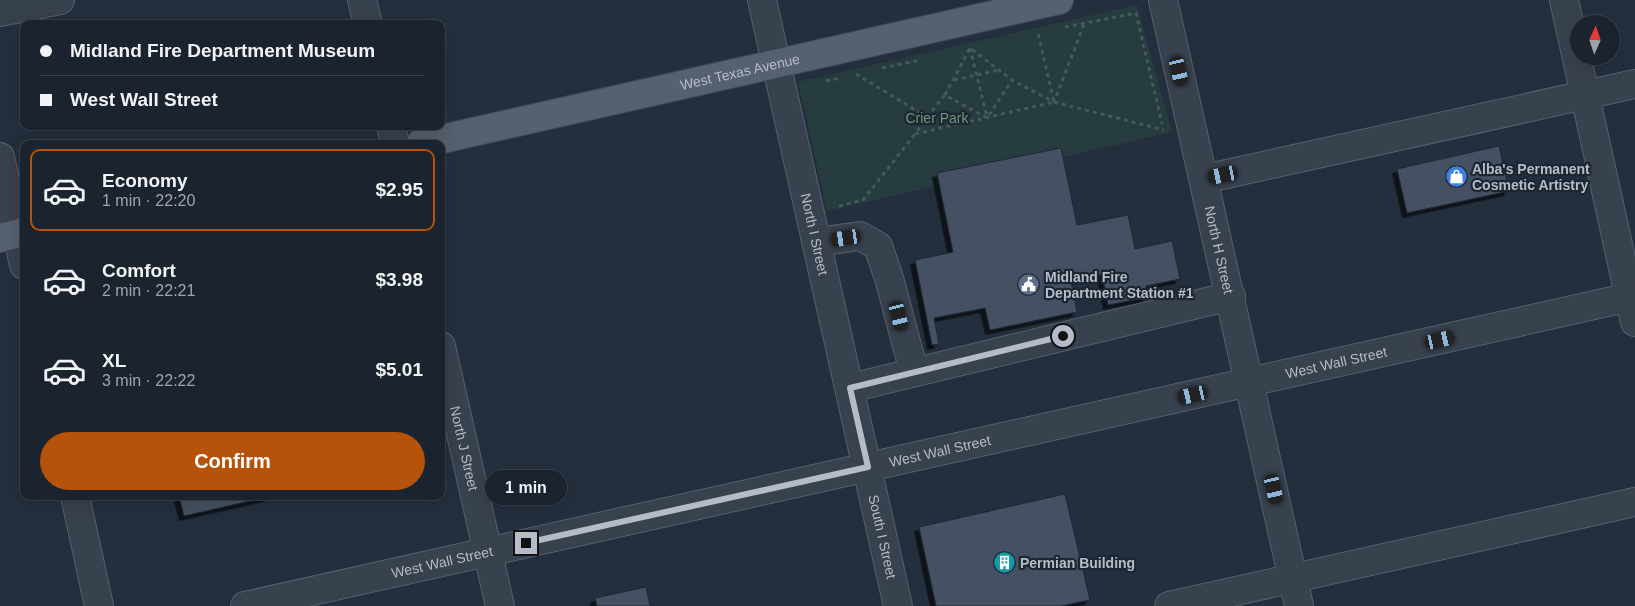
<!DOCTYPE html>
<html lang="en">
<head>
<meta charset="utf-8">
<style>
	:root { --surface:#1b232e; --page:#282f3a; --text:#f1f3f6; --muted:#a0a4aa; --line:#39404a; --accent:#b45309 }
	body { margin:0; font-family:Helvetica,sans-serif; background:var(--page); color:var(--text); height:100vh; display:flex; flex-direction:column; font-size:19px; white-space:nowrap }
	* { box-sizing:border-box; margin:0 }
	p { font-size:16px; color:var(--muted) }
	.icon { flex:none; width:28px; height:28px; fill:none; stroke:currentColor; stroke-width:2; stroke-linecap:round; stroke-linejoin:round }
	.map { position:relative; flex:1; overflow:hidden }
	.side { position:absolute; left:20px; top:140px; width:425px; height:360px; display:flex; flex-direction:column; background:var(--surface); border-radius:10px; box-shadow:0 5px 20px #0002,0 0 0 1px var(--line) }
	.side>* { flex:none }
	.top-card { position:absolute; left:20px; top:20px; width:425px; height:110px; border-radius:10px; box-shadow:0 5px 20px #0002,0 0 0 1px var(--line); display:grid; align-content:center; height:110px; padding:0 20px; background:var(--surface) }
	.needle { width:32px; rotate:3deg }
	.buttons { position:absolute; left:1570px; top:15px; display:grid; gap:10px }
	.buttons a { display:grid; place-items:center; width:50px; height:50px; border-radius:50%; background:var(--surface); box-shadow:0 5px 20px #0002,0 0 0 1px var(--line); font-size:25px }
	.end { position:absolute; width:22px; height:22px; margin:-11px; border:6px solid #b4bcc9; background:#111; box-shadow:0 0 0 2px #111 }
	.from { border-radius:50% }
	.bubble { position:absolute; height:35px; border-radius:18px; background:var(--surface); box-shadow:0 5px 20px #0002,0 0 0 1px var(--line); font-size:16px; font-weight:800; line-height:35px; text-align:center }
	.car { position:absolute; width:15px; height:30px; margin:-15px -8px; border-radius:6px; box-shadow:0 0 4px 1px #0007; background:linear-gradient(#222 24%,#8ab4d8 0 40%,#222 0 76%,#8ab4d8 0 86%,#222 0) }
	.top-card b { display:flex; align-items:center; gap:18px; height:48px; font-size:19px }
	.top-card b+b { border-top:1px solid var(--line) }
	.top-card i { width:12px; height:12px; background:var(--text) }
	ul { padding:9px 0 0; list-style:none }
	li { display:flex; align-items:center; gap:15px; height:82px; margin:0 10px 8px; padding:0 10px; border:2px solid transparent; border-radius:10px }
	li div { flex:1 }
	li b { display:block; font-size:19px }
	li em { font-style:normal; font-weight:800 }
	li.current { border-color:var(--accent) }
	li>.icon { width:45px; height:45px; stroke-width:1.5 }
	.action { display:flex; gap:10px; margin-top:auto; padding:10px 20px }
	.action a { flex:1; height:58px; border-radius:30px; background:var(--accent); color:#fff; font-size:20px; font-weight:800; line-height:58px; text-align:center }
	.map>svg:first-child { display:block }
</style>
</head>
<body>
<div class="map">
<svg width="1635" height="606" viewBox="0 0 1635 606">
	<defs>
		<filter id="shadow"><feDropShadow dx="-4.5" dy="4.5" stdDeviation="0" flood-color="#0009"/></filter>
	</defs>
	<rect width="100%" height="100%" fill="#242f3e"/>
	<path fill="#263c3f" d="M1137,5L1172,132L827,211L798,82Z"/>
	<path fill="#455162" stroke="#1f2835" filter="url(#shadow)" d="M1499,146L1509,191L1407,213L1397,169Z
		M1061,148L1077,225L1128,215L1135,249L1172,241L1180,279L1146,286L1148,297L1108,305L1102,275L1071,281L1077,312L990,330L985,308L934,318L939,344L932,345L915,260L953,252L937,173Z
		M1065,494L1090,600L1061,606H936L919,527Z
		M179,496H272L184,516Z
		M646,587L650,606H597L595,598Z"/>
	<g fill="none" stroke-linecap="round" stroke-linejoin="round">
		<defs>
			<g id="minor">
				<path d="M362,0L368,24"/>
				<path id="s1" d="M762,0L898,606"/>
				<path id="s2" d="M1163,0L1299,606"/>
				<path d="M1564,0L1635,322"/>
				<path d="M0,12L60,0"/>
				<path d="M391,126L395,144"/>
				<path d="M0,157L24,265"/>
				<path d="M1204,179L1635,84"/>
				<path d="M816,242L860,236L878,246L889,278L914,372"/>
				<path id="s3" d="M441,346L500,606"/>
				<path d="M850,388L1231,296"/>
				<path d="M75,496L99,606"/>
				<path id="s4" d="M245,606L1635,296"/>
				<path d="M1169,606L1635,502"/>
			</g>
			<g id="major">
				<path id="s5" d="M420,144L1059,0"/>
				<path d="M0,238L24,232"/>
			</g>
		</defs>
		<use href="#minor" stroke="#565f6c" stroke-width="30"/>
		<use href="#major" stroke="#414a57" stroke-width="30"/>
		<path stroke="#44595c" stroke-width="3" stroke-dasharray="4 4" stroke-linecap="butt" d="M1065,27L1136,13L1162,124
			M970,48L987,117
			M882,68L920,60
			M856,74L927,117L915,134L1054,102L1038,33
			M954,80L999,70
			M826,81L840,78
			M945,95L970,48L1012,80
			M1054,102L1164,130
			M927,117L945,95L987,118L1012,80L1054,102L1085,22
			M839,206L863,200L915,134"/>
		<use href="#minor" stroke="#38414e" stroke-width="28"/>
		<use href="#major" stroke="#56606e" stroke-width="28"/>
	</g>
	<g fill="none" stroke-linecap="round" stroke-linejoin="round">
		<path stroke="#b4bcc9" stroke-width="6" d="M526,543L868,467L850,388L1063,336"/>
	</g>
	<defs>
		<symbol id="shop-disc" viewBox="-11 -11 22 22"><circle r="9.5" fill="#3f7fe0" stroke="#1d2633"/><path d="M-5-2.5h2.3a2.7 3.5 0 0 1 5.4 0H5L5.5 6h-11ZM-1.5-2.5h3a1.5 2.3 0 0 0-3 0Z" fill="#fff"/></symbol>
		<symbol id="civic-disc" viewBox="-11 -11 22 22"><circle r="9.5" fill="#5c6f8a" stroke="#1d2633"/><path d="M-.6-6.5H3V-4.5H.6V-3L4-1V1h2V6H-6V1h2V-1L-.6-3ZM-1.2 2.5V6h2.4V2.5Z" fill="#fff"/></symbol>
		<symbol id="building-disc" viewBox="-11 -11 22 22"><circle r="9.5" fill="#0f9aa8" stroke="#1d2633"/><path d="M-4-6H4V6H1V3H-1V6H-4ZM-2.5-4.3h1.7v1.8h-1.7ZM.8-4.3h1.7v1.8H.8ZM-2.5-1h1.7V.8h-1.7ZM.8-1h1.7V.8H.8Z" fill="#fff"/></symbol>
	</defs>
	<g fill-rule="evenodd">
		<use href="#shop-disc" x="1444" y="164" width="25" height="25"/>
		<use href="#civic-disc" x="1016" y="272" width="25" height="25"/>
		<use href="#building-disc" x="992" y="550" width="25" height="25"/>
	</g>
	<g text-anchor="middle" stroke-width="4.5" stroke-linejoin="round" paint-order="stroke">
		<g font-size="14" fill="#b4bcc9" stroke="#1d2633">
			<text dy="5" stroke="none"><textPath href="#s5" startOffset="328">West Texas Avenue</textPath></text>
			<text dy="5" stroke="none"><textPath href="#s1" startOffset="240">North I Street</textPath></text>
			<text dy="5" stroke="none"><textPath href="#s2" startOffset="256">North H Street</textPath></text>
			<text dy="5" stroke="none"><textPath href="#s4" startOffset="1118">West Wall Street</textPath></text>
			<text dy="5" stroke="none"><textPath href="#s3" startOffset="105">North J Street</textPath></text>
			<text dy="5" stroke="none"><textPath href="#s4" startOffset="712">West Wall Street</textPath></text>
			<text dy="5" stroke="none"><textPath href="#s1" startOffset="550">South I Street</textPath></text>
			<text dy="5" stroke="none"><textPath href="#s4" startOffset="202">West Wall Street</textPath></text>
		</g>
		<g font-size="14" fill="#6b9a76" stroke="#1d2633">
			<text x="937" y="123">Crier Park</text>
		</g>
		<g font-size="14" font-weight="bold" fill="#b4bcc9" stroke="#1d2633" text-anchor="start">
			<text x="1472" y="174">Alba's Permanent<tspan x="1472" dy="16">Cosmetic Artistry</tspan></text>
			<text x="1045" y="282">Midland Fire<tspan x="1045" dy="16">Department Station #1</tspan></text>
			<text x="1020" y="568">Permian Building</text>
		</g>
	</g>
</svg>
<div class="buttons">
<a><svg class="needle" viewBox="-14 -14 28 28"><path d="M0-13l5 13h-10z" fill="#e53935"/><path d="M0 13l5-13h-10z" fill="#a0a4aa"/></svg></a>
</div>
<i class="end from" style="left:1063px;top:336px"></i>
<i class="end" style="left:526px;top:543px"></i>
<div class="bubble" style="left:485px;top:470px;width:82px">1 min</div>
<i class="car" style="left:1179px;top:71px;rotate:167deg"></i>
<i class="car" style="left:1223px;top:175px;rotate:258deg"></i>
<i class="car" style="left:846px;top:238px;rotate:261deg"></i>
<i class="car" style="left:899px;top:316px;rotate:166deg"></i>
<i class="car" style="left:1440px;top:340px;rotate:77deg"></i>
<i class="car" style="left:1193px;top:395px;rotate:257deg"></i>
<i class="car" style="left:1274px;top:489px;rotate:167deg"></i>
<div class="top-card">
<b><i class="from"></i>Midland Fire Department Museum</b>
<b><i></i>West Wall Street</b>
</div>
<section class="side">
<ul>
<li class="current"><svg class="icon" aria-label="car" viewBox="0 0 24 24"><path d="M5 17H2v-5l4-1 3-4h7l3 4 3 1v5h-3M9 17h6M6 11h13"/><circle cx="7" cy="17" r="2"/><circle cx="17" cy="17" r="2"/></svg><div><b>Economy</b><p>1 min · 22:20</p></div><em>$2.95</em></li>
<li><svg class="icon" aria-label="car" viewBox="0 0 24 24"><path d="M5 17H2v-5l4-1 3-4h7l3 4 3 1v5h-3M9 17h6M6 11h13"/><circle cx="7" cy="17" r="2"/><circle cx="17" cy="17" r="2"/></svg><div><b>Comfort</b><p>2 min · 22:21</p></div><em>$3.98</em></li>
<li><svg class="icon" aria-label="car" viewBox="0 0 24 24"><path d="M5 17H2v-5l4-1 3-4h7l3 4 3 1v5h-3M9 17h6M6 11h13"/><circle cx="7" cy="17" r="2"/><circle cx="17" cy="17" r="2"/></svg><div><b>XL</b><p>3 min · 22:22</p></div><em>$5.01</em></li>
</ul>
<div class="action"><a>Confirm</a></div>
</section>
</div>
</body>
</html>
